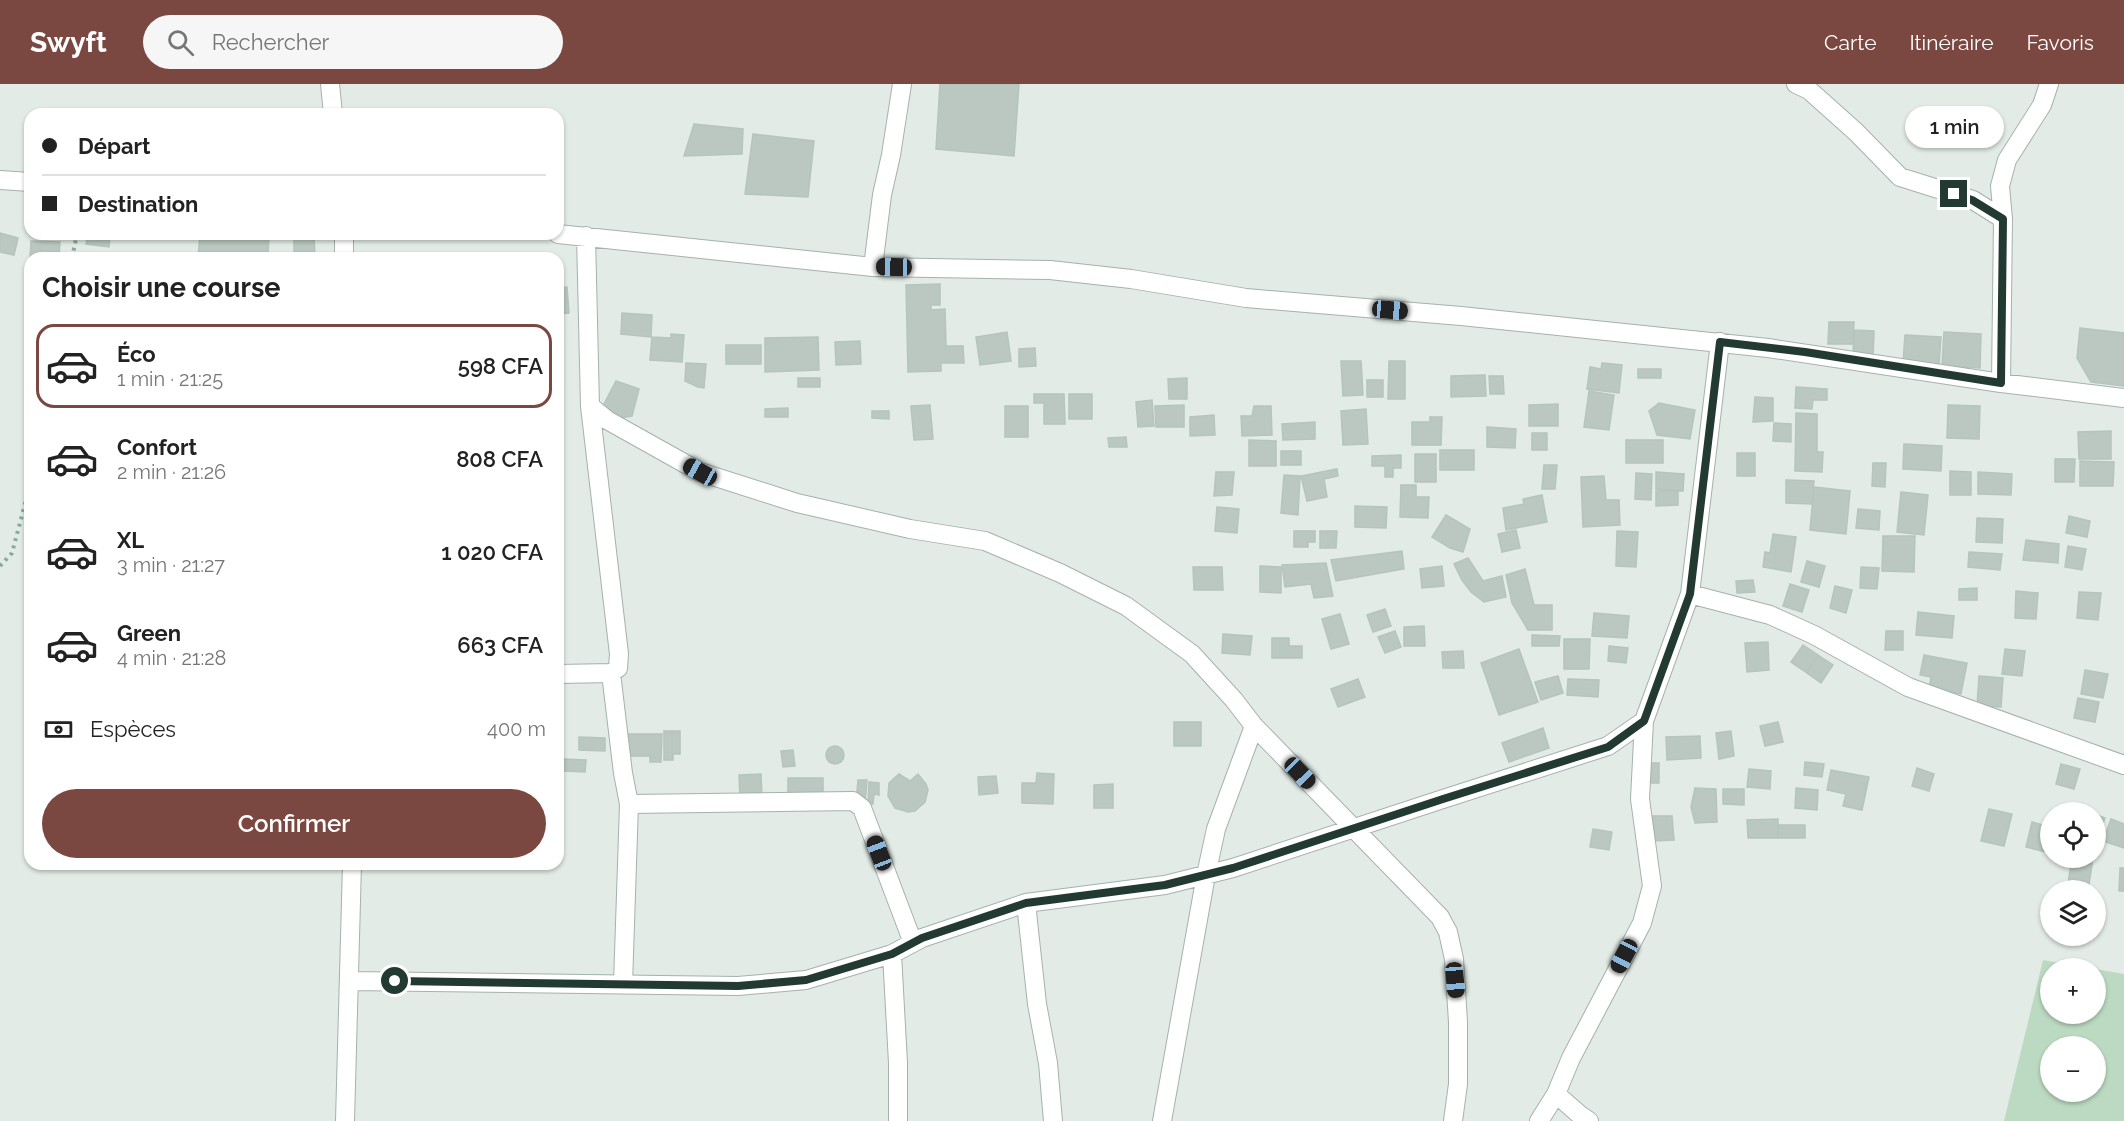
<!DOCTYPE html>
<html lang="fr">
<head>
<meta charset="utf-8">
<style>
	:root { --surface:#fff; --page:#f6f6f6; --text:#222; --muted:#767676; --line:#e0e0e0; --accent:#7a4840 }
	body { margin:0; font-family:Raleway,sans-serif; background:var(--page); color:var(--text); height:100vh; display:flex; flex-direction:column; font-size:22px; white-space:nowrap }
	* { box-sizing:border-box; margin:0 }
	p { font-size:20px; color:var(--muted) }
	.icon { flex:none; width:33px; height:33px; fill:none; stroke:currentColor; stroke-width:2; stroke-linecap:round; stroke-linejoin:round }
	.map { position:relative; flex:1; overflow:hidden }
	.sheet { position:absolute; left:24px; top:168px; width:540px; height:618px; display:flex; flex-direction:column; background:var(--surface); border-radius:18px; box-shadow:0 2px 4px #0004 }
	.sheet>* { flex:none }
	.top-card { position:absolute; left:24px; top:24px; width:540px; height:132px; border-radius:18px; box-shadow:0 2px 4px #0004; display:grid; align-content:center; height:132px; padding:0 18px; background:var(--surface) }
	.controls { position:absolute; left:2040px; top:718px; display:grid; gap:12px }
	.controls a { display:grid; place-items:center; width:66px; height:66px; border-radius:50%; background:var(--surface); box-shadow:0 2px 4px #0004; font-size:30px }
	.end { position:absolute; width:27px; height:27px; margin:-14px; border:8px solid #233a32; background:#fff; box-shadow:0 0 0 3px #fff }
	.from { border-radius:50% }
	.bubble { position:absolute; height:42px; border-radius:21px; background:var(--surface); box-shadow:0 2px 4px #0004; font-size:20px; font-weight:600; line-height:42px; text-align:center }
	.car { position:absolute; width:18px; height:36px; margin:-18px -9px; border-radius:8px; box-shadow:0 0 4px 2px #0007; background:linear-gradient(#222 24%,#8ab4d8 0 40%,#222 0 76%,#8ab4d8 0 86%,#222 0) }
	.top-card b { display:flex; align-items:center; gap:21px; height:57px; font-size:22px }
	.top-card b+b { border-top:2px solid var(--line) }
	.top-card i { width:15px; height:15px; background:var(--text) }
	ul { padding:0; list-style:none }
	li { display:flex; align-items:center; gap:18px; height:84px; margin:0 12px 9px; padding:0 6px; border:3px solid transparent; border-radius:18px }
	li div { flex:1 }
	li b { display:block; font-size:22px }
	li em { font-style:normal; font-weight:600 }
	li.current { border-color:var(--accent) }
	li>.icon { width:54px; height:54px; stroke-width:1.5 }
	h2 { padding:0 18px; font-size:27px; line-height:72px }
	.pay { display:flex; align-items:center; gap:15px; height:66px; padding:0 18px; font-size:22px }
	.pay p { margin-inline-start:auto }
	.cta { display:flex; gap:12px; margin-top:auto; padding:12px 18px }
	.cta a { flex:1; height:69px; border-radius:36px; background:var(--accent); color:#fff; font-size:24px; font-weight:600; line-height:69px; text-align:center }
	header { display:flex; align-items:center; gap:36px; box-sizing:border-box; height:84px; padding:0 30px; background:var(--accent); color:#fff }
	header strong { font-size:28px }
	nav { display:flex; gap:33px; margin-inline-start:auto; font-size:21px }
	.search { width:420px; height:54px; background:var(--page); display:flex; align-items:center; gap:15px; box-sizing:border-box; padding:0 21px; border-radius:33px; color:var(--muted); font-size:22px }
	.map>svg:first-child { display:block }
</style>
</head>
<body>
<header>
<strong>Swyft</strong>
<div class="search"><svg class="icon" aria-label="search" viewBox="0 0 24 24"><circle cx="10" cy="10" r="6"/><path d="M15 15l6 6"/></svg>Rechercher</div>
<nav><a>Carte</a><a>Itinéraire</a><a>Favoris</a></nav>
</header>
<div class="map">
<svg width="2124" height="1037" viewBox="0 0 2124 1037">
	<rect width="100%" height="100%" fill="#e2ebe6"/>
	<path fill="#bcdac1" fill-rule="evenodd" d="M2043,876L2124,890V1037H2004ZM2050,885H2096V930H2050ZM2050,963H2096V1008H2050Z"/>
	<path fill="#bac8c1" stroke="#b5c4bc" stroke-width="1.5" d="M940,0H1019L1014,72L936,65Z
		M694,40L743,45L742,70L684,72Z
		M753,50L814,57L808,113L745,110Z
		M0,149L18,154L14,171L0,168Z
		M88,150H110L109,163L86,160Z
		M200,150H269L268,174H198Z
		M294,150H314L315,174H294Z
		M31,157L60,158L59,174H30Z
		M940,200V221H931V226L945,225L946,262H963L964,279H941V287L908,288L906,201Z
		M567,203L569,229L558,230V204Z
		M622,229L652,231L651,253L621,250Z
		M558,238H563V260H558Z
		M1829,238H1854L1853,260H1828Z
		M2080,244L2124,249V302L2091,298L2077,274Z
		M1854,246L1874,247L1873,273L1853,272Z
		M1007,248L1011,277L980,281L976,253Z
		M1944,248L1981,250L1980,284L1942,282Z
		M671,250L684,251L682,278L650,276L652,253L671,254Z
		M1905,251L1941,253L1939,281L1903,279Z
		M818,253L819,286L765,288V254Z
		M860,257L861,280L836,281L835,258Z
		M726,261H761V280H726Z
		M1035,264L1036,282L1019,283V265Z
		M1341,277H1361L1363,311L1343,312Z
		M1389,277H1405V315H1388Z
		M686,279L706,280L704,304L698,303L685,297Z
		M1602,279L1622,281L1619,309L1587,305L1590,283L1601,285Z
		M1638,285H1661V294H1638Z
		M1485,291L1486,312L1451,313V292Z
		M1489,292H1503L1504,310H1490Z
		M798,294H820V303H798Z
		M1187,294V315H1169L1168,295Z
		M1367,296H1383V313H1367Z
		M616,297L639,305L632,332L613,335L603,322Z
		M1796,303L1827,305V316H1813L1812,325L1795,324Z
		M1589,307L1614,311L1609,346L1584,343Z
		M1034,310H1064L1065,340H1044V319H1034Z
		M1069,310H1092V335H1069Z
		M1755,313L1773,314V337L1753,338Z
		M1152,316L1154,342L1138,343L1136,318Z
		M1659,319L1695,326L1690,355L1657,351L1649,327Z
		M1558,320V342H1529V321Z
		M930,321L933,355L914,356L911,322Z
		M1184,321V343H1156L1155,322Z
		M1948,321L1980,322L1979,355L1947,354Z
		M1005,322H1028V353H1005Z
		M1254,322H1271L1272,351L1242,352L1241,332H1252Z
		M788,324V333H765V325Z
		M1366,325L1368,360L1343,361L1341,327Z
		M872,327H889V335L872,334Z
		M1796,329L1817,330V368H1823L1822,388L1795,387Z
		M1214,331L1215,351L1190,352V333Z
		M1430,333H1442L1441,361H1412V338H1430Z
		M1315,338V355L1283,356L1282,340Z
		M1774,339L1791,340V358L1773,357Z
		M1487,343L1516,345L1515,364L1487,363Z
		M2111,347V375H2079L2078,348Z
		M1532,349H1547V366H1532Z
		M1126,353L1127,363H1109L1108,354Z
		M1249,356L1276,357V382H1249Z
		M1626,356H1663V379H1626Z
		M1904,360L1942,362L1941,387L1903,385Z
		M1440,366H1474V386H1440Z
		M1281,367H1301V381H1281Z
		M1737,369H1755V392H1737Z
		M1415,370H1436V398H1415Z
		M1401,371V384H1393V393H1385V382H1372V372Z
		M2055,375H2075L2074,398H2055Z
		M2080,377L2114,378L2113,402H2080Z
		M1873,379H1886L1885,403L1872,402Z
		M1544,381H1557L1555,405H1542Z
		M1337,385L1338,392L1324,395L1327,413L1307,417L1301,392Z
		M1950,387L1971,388V411H1950Z
		M1216,388H1234L1232,411L1214,412Z
		M1656,388L1684,390L1683,407L1656,405Z
		M1978,388L2012,390L2011,411L1978,410Z
		M1636,389L1652,390L1651,416L1635,415Z
		M1284,391L1300,392L1298,431L1281,429Z
		M1604,392L1606,416H1619L1620,441L1583,443L1581,393Z
		M1786,396L1814,397L1812,420L1786,419Z
		M1401,401H1416V413H1429L1428,434L1400,433Z
		M1814,403L1850,407L1846,450L1810,446Z
		M1656,407H1678V421L1656,422Z
		M1901,408L1928,411L1924,451L1897,448Z
		M1542,411L1547,438L1506,446L1503,424L1524,420L1523,415Z
		M1355,422L1387,423L1386,444L1355,443Z
		M1217,423L1239,425L1237,449L1215,447Z
		M1858,425L1880,427L1879,446L1856,444Z
		M1446,431L1470,445L1463,468L1450,464L1432,453Z
		M2069,432L2090,437L2087,453L2066,449Z
		M1977,434L2003,435L2002,459L1976,458Z
		M1516,446L1520,464L1502,468L1498,450Z
		M1294,447H1315V458H1308V463H1294Z
		M1320,447H1337L1336,464H1320Z
		M1617,447L1638,448L1636,483L1616,482Z
		M1773,450L1796,453L1791,488L1763,483L1765,468L1770,469Z
		M1883,452H1915L1914,488L1882,487Z
		M2026,456L2059,460L2058,479L2023,476Z
		M2068,462L2086,465L2082,486L2065,483Z
		M1402,467L1404,485L1336,497L1331,476Z
		M1969,468L2002,470L2000,486L1968,483Z
		M1468,474L1483,497L1502,492L1506,513L1484,518L1471,508L1462,496L1454,480Z
		M1807,477L1825,482L1819,503L1801,498Z
		M1326,479L1333,512L1314,514L1311,500L1285,503L1282,481Z
		M1260,482L1281,483V509L1260,508Z
		M1442,482L1444,502L1422,504L1420,485Z
		M1193,483H1222L1223,506H1194Z
		M1861,483L1879,484L1877,505L1860,504Z
		M1525,485L1534,521H1552V546H1528L1512,519L1506,491Z
		M1753,496L1755,508L1737,509L1736,497Z
		M1790,500L1809,506L1802,528L1783,522Z
		M1835,502L1852,506L1846,529L1830,524Z
		M1977,504V516H1959V505Z
		M2016,507L2038,509L2036,535L2015,534Z
		M2079,508L2101,509L2098,536L2077,534Z
		M1385,525L1391,542L1373,548L1367,531Z
		M1918,528L1954,532L1952,554L1916,551Z
		M1594,529L1629,532L1627,554L1592,552Z
		M1340,530L1349,560L1331,565L1322,535Z
		M1424,542L1425,562H1404V543Z
		M1395,547L1401,563L1385,569L1378,553Z
		M1886,547H1903V566H1885Z
		M1223,550L1252,552L1250,571L1222,569Z
		M1532,551L1560,552L1559,562H1532Z
		M1272,554H1289V562H1302V574H1272Z
		M1564,555H1590L1589,585H1564Z
		M1768,558L1769,586L1747,588L1745,559Z
		M1803,561L1818,571L1807,589L1791,578Z
		M1609,562L1628,564L1626,579L1608,577Z
		M1519,565L1538,618L1499,631L1481,579Z
		M2005,565L2025,567L2022,592L2002,590Z
		M1463,567L1464,584H1443L1442,568Z
		M1818,571L1833,581L1821,599L1807,589Z
		M1924,571L1967,579L1961,610L1929,604L1931,593L1920,591Z
		M2085,586L2108,590L2103,614L2081,610Z
		M1558,592L1563,609L1541,616L1535,598Z
		M1979,592L2003,594L2001,623L1977,622Z
		M1358,595L1365,613L1338,623L1331,605Z
		M1568,595L1599,596L1598,613L1567,611Z
		M2078,614L2099,618L2095,638L2074,634Z
		M1174,638H1201V662H1174Z
		M1778,638L1783,658L1765,662L1760,642Z
		M1543,644L1549,664L1509,678L1502,659Z
		M664,647H680V670H673V676H664Z
		M1731,647L1734,672L1719,675L1716,649Z
		M623,650H662L661,678H650V672H622Z
		M1700,652L1701,674L1667,676L1666,653Z
		M579,653L605,654V667L579,666Z
		M826 671a9 9 0 1 1 18 0a9 9 0 1 1-18 0Z
		M793,666L795,682L783,683L781,667Z
		M563,675L586,676L585,688L563,687Z
		M1805,678L1824,680L1822,693L1804,691Z
		M1643,679H1659V699H1643Z
		M2061,680L2080,685L2074,705L2056,700Z
		M1917,684L1934,690L1929,707L1912,702Z
		M1749,685L1771,687L1770,705L1747,703Z
		M1831,686L1869,693L1862,726L1843,722L1846,710L1827,706Z
		M1037,689L1054,690L1053,720L1022,719V699H1036Z
		M761,690L762,714L740,715L739,691Z
		M899,690L910,697L918,690L926,700L928,706L925,718L915,727L908,728L895,724L888,712L889,699Z
		M996,692L998,709L979,711L978,693Z
		M788,694H823V714H788Z
		M858,696H867L865,720L856,719Z
		M869,698L879,699V711L874,710L873,720H868Z
		M1113,700V724H1094V701Z
		M1695,704L1716,705L1717,738L1695,739L1691,723Z
		M1796,704L1818,706L1817,726L1795,724Z
		M1723,705H1744V721L1723,720Z
		M1989,725L2012,730L2004,762L1981,757Z
		M2096,731L2105,734L2098,754H2096Z
		M1652,732H1672L1674,756L1653,757Z
		M1778,735V754H1748L1747,736Z
		M2111,735L2124,740V764L2103,757Z
		M2032,738L2050,743V769L2026,763Z
		M1778,741H1805V754H1778Z
		M1593,745L1612,748L1609,766L1590,763Z
		M2072,774H2093L2088,807L2067,806Z
		M2120,784H2124V807H2119Z"/>
	<g fill="none" stroke-linecap="round" stroke-linejoin="round">
		<defs>
			<path id="minor" d="M330,0L333,30
				M1796,0L1809,6L1856,48L1900,93L1973,116L2003,135
				M0,96L30,98
				M344,150V174
				M558,150L873,183L1050,186L1131,195L1246,214L1461,232L1768,264L2001,299L2124,314
				M586,152L590,322L607,336L700,388L797,419L910,445L985,457L1060,489L1126,522L1192,570L1234,616L1254,642L1440,833L1448,848L1454,875L1458,938V1000L1453,1037
				M873,183L882,111L891,71L902,0
				M2001,299L2003,135L2000,102L2007,76L2042,21L2049,0
				M1690,510L1770,531L1814,551L1908,603L2124,681
				M611,589L623,689L629,720L623,900
				M558,590L611,589L618,584L619,570L590,322
				M629,720L853,717L862,724L913,859
				M1026,819L1037,920L1048,979L1053,1037
				M892,870L898,979V1037
				M350,897L738,902L806,896L892,870L922,854L1026,819L1165,801L1233,784L1443,715L1608,662L1644,637L1690,510L1720,258
				M1556,1010L1580,1031L1589,1037
				M345,1037L352,780
				M1162,1037L1206,791L1216,745L1254,642
				M1539,1037L1556,1010L1571,974L1642,839L1652,802L1640,715L1644,637"/>
		</defs>
		<use href="#minor" stroke="#a5b2ac" stroke-width="20"/>
		<path stroke="#85ac9b" stroke-width="4" stroke-dasharray="3 4.5" stroke-linecap="butt" d="M72,174L77,150
			M0,482L12,469L30,401"/>
		<use href="#minor" stroke="#fff" stroke-width="18"/>
	</g>
	<g fill="none" stroke-linecap="round" stroke-linejoin="round">
		<path stroke="#233a32" stroke-width="8" d="M395,897L738,902L806,896L892,870L922,854L1026,819L1165,801L1233,784L1443,715L1608,663L1644,637L1690,510L1720,258L1805,268L2001,299L2003,135L1972,116L1954,110"/>
	</g>
</svg>
<div class="controls">
<a><svg class="icon" aria-label="locate" viewBox="0 0 24 24"><circle cx="12" cy="12" r="6"/><path d="M12 2v4M12 18v4M2 12h4M18 12h4"/></svg></a>
<a><svg class="icon" aria-label="layers" viewBox="0 0 24 24"><path d="M12 4l9 5-9 5-9-5zM3 14l9 5 9-5"/></svg></a>
<a>+</a>
<a>−</a>
</div>
<i class="end from" style="left:395px;top:897px"></i>
<i class="end" style="left:1954px;top:110px"></i>
<div class="bubble" style="left:1905px;top:22px;width:99px">1 min</div>
<i class="car" style="left:894px;top:183px;rotate:271deg"></i>
<i class="car" style="left:1390px;top:226px;rotate:95deg"></i>
<i class="car" style="left:700px;top:388px;rotate:299deg"></i>
<i class="car" style="left:1300px;top:689px;rotate:136deg"></i>
<i class="car" style="left:879px;top:769px;rotate:339deg"></i>
<i class="car" style="left:1624px;top:872px;rotate:208deg"></i>
<i class="car" style="left:1455px;top:896px;rotate:175deg"></i>
<div class="top-card">
<b><i class="from"></i>Départ</b>
<b><i></i>Destination</b>
</div>
<section class="sheet">
<h2>Choisir une course</h2>
<ul>
<li class="current"><svg class="icon" aria-label="car" viewBox="0 0 24 24"><path d="M5 17H2v-5l4-1 3-4h7l3 4 3 1v5h-3M9 17h6M6 11h13"/><circle cx="7" cy="17" r="2"/><circle cx="17" cy="17" r="2"/></svg><div><b>Éco</b><p>1 min · 21:25</p></div><em>598 CFA</em></li>
<li><svg class="icon" aria-label="car" viewBox="0 0 24 24"><path d="M5 17H2v-5l4-1 3-4h7l3 4 3 1v5h-3M9 17h6M6 11h13"/><circle cx="7" cy="17" r="2"/><circle cx="17" cy="17" r="2"/></svg><div><b>Confort</b><p>2 min · 21:26</p></div><em>808 CFA</em></li>
<li><svg class="icon" aria-label="car" viewBox="0 0 24 24"><path d="M5 17H2v-5l4-1 3-4h7l3 4 3 1v5h-3M9 17h6M6 11h13"/><circle cx="7" cy="17" r="2"/><circle cx="17" cy="17" r="2"/></svg><div><b>XL</b><p>3 min · 21:27</p></div><em>1 020 CFA</em></li>
<li><svg class="icon" aria-label="car" viewBox="0 0 24 24"><path d="M5 17H2v-5l4-1 3-4h7l3 4 3 1v5h-3M9 17h6M6 11h13"/><circle cx="7" cy="17" r="2"/><circle cx="17" cy="17" r="2"/></svg><div><b>Green</b><p>4 min · 21:28</p></div><em>663 CFA</em></li>
</ul>
<div class="pay"><svg class="icon" aria-label="cash" viewBox="0 0 24 24"><path d="M3 7h18v10H3z"/><circle cx="12" cy="12" r="2"/></svg>Espèces<p>400 m</p></div>
<div class="cta"><a>Confirmer</a></div>
</section>
</div>
</body>
</html>
